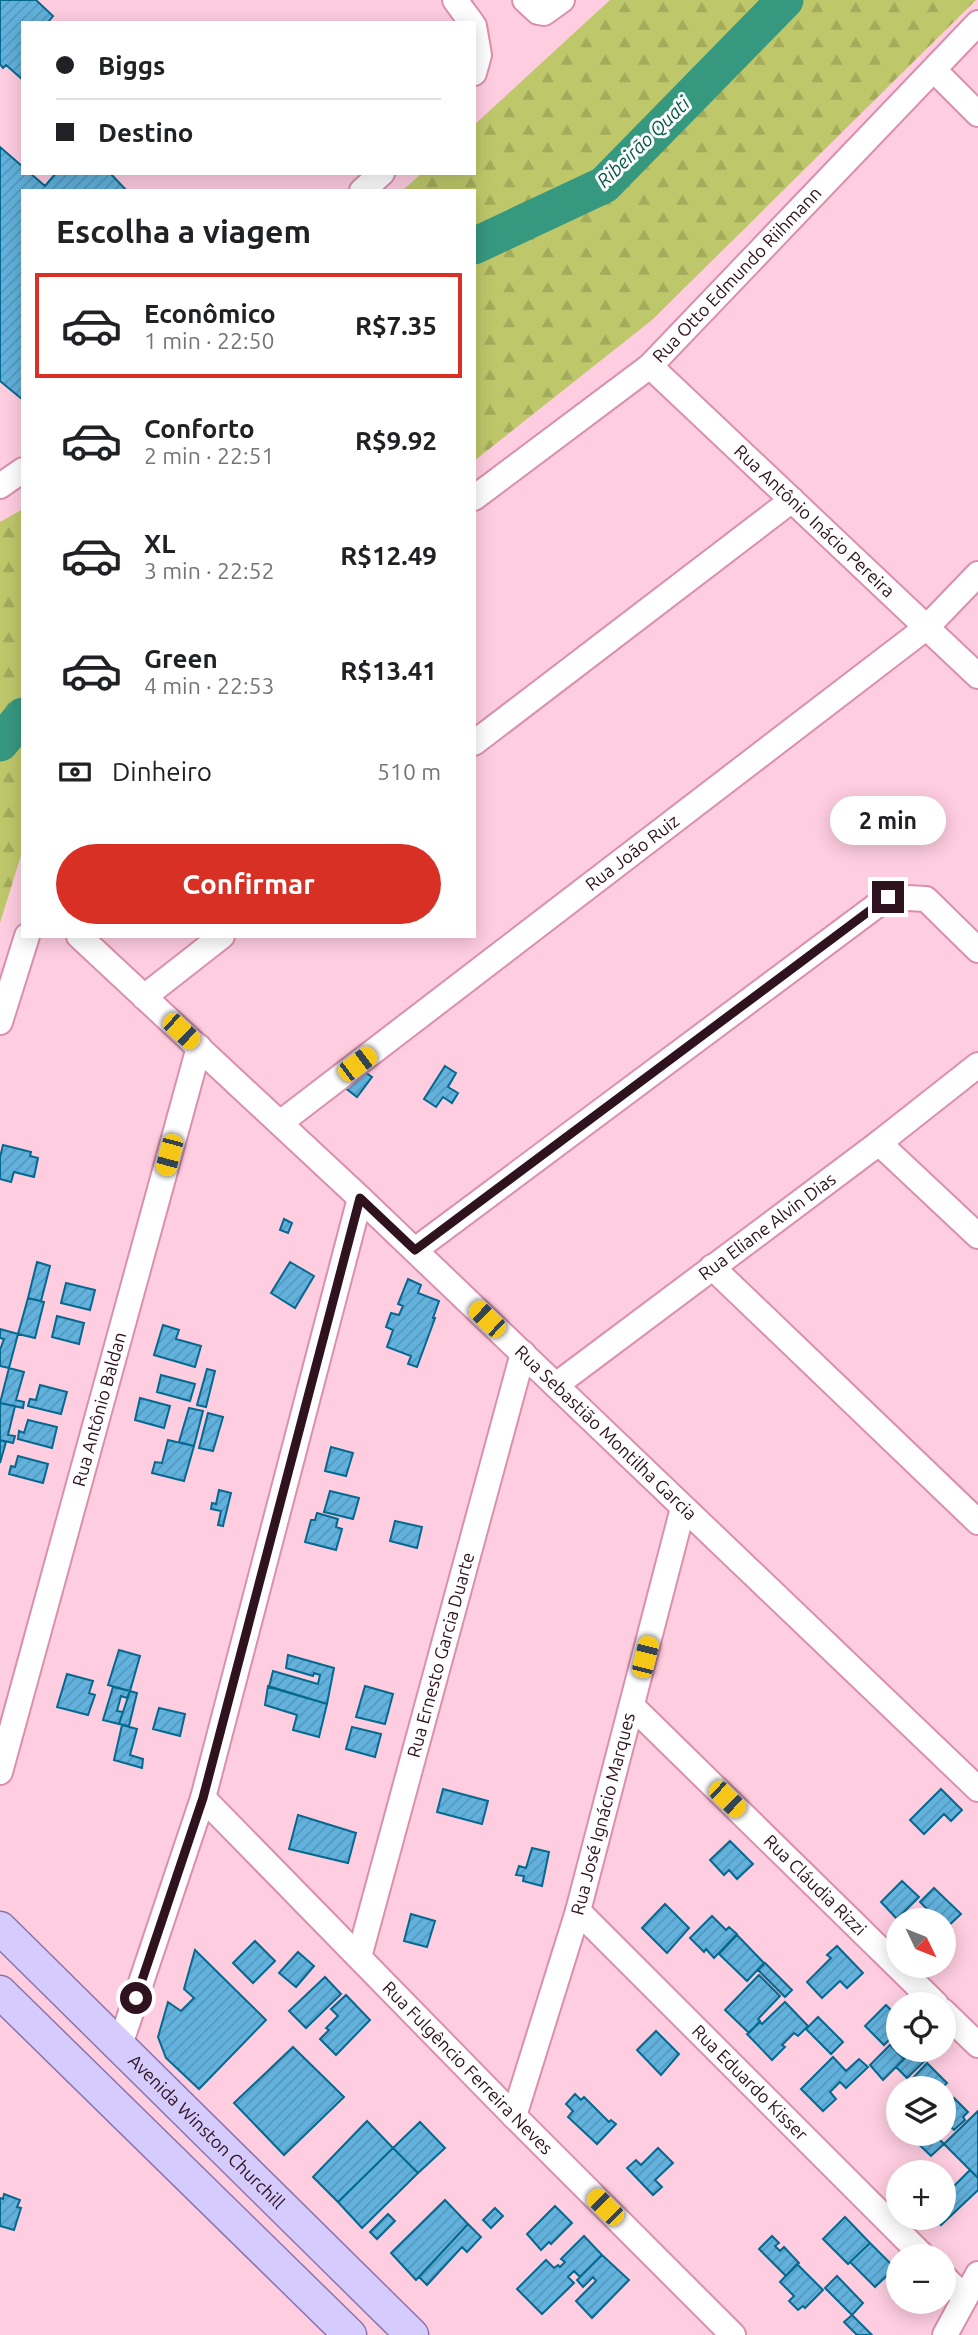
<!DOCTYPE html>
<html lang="pt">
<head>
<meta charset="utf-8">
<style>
	:root { --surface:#fff; --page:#f2f2f2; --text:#202124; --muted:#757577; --line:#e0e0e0; --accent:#d93025 }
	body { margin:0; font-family:Ubuntu,sans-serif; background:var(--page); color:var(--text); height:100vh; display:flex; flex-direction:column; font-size:26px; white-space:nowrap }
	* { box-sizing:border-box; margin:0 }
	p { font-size:23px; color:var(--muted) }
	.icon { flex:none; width:38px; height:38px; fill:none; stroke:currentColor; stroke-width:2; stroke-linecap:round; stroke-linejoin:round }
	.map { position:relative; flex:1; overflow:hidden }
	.sheet { position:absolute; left:21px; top:189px; width:455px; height:749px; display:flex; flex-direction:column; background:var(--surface); border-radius:0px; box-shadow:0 4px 18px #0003 }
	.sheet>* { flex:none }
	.banner { position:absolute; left:21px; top:21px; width:455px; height:154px; border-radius:0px; box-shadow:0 4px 18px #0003; display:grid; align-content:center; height:154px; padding:0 35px; background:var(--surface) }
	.needle { width:46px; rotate:133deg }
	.controls { position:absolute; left:886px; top:1908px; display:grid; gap:14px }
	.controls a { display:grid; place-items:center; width:70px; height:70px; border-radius:50%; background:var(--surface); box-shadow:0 4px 18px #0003; font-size:35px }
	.end { position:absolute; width:32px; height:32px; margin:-16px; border:9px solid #2e121e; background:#fff; box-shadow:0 0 0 4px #fff }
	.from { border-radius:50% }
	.bubble { position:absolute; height:49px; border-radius:24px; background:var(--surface); box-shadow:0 4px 18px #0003; font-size:23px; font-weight:700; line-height:49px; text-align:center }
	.car { position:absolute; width:21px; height:42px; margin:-21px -10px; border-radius:9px; box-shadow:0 0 5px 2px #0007; background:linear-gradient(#f5c518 24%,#345 0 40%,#f5c518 0 76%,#345 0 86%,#f5c518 0) }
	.banner b { display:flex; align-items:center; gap:24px; height:66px; font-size:26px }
	.banner b+b { border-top:2px solid var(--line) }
	.banner i { width:18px; height:18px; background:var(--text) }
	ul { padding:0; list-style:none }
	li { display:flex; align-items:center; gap:21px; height:105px; margin:0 14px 10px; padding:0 21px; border:4px solid transparent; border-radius:0px }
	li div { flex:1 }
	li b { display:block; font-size:26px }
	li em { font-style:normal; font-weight:700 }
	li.on { border-color:var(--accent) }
	li>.icon { width:63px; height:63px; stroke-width:1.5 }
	h2 { padding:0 35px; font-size:32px; line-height:84px }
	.pay { display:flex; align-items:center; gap:18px; height:77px; padding:0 35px; font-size:26px }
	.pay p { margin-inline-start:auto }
	.cta { display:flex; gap:14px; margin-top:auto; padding:14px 35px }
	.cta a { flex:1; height:80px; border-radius:42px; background:var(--accent); color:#fff; font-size:28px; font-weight:700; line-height:80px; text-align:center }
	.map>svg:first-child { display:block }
</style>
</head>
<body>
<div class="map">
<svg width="978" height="2335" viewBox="0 0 978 2335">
	<defs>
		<pattern id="forest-firs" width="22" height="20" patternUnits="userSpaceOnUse" patternTransform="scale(1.75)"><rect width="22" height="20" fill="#bec86a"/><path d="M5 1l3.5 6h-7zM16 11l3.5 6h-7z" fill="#a4ab5b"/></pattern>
		<pattern id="building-hatch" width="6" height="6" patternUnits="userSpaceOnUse" patternTransform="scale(1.75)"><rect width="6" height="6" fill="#62b2dd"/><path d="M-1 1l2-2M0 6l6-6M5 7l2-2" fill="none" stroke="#5598bd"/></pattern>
	</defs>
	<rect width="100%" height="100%" fill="#fecde0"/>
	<path fill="url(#forest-firs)" d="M610,0H976L652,320L474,461V191H402L422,173H474V125Z
		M23,509V849L0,923V522Z"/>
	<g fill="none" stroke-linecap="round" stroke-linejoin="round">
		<path stroke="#379880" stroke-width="37" d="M474,246L604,185L785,0
			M0,743L23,716"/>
	</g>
	<path fill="url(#building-hatch)" stroke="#05688f" stroke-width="2" d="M0,0H36L53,16L49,21L52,23H23V80L6,65L3,68L0,64Z
		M0,147L23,167V173H30L45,186L56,173H110L127,191H23V400L0,381Z
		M445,1066L456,1073L448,1087L458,1093L452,1103L443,1097L436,1107L424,1099Z
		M359,1068L372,1077L357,1097L344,1087Z
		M3,1145L31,1152L30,1156L38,1158L34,1177L14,1172L11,1182L0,1179V1157Z
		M284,1219L292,1223L288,1233L280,1230Z
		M37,1262L50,1266L41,1301L28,1298Z
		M290,1262L314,1276L295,1308L271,1293Z
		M408,1279L421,1285L418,1293L439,1301L433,1318H435L417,1367L408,1364L411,1356L387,1347L393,1330L386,1327L391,1313L399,1315L403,1306L398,1304Z
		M66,1283L95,1290L90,1310L61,1303Z
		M28,1298L44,1302L35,1338L18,1334Z
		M57,1316L84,1323L79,1344L52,1337Z
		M163,1325L179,1330L176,1339L201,1346L195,1367L154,1355Z
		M0,1329L18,1334L9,1368L0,1366V1350L4,1339L0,1338Z
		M9,1368L24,1372L16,1400L24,1402L23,1408L0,1403Z
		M207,1369L215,1371L206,1407L197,1405Z
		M161,1375L195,1384L190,1401L157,1392Z
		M40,1385L67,1392L61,1414L28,1406L30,1399L36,1400Z
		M140,1398L170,1406L164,1428L135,1420Z
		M0,1403L15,1406L8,1435L15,1436L13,1443L0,1440Z
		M189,1408L203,1411L194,1446L179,1442Z
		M208,1413L223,1417L213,1451L199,1448Z
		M28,1420L57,1427L52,1448L18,1439L19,1431L24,1433Z
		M0,1440L6,1442L0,1463Z
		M168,1440L194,1446L184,1481L152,1473L155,1462L162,1463Z
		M331,1447L353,1453L346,1476L325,1471Z
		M18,1456L48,1464L43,1483L9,1474L11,1466L15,1467Z
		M219,1490L231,1493L223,1526L218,1525L221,1511L211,1509L212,1503L216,1504Z
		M330,1491L359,1498L353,1519L324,1512Z
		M317,1513L338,1519L336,1527L342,1529L336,1550L305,1542L311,1520H315Z
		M395,1521L422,1527L417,1548L390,1541Z
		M119,1650L140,1656L130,1691L108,1685Z
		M288,1655L334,1668L327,1704L269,1687L273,1671L318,1684L320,1675L314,1673L313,1676L286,1668Z
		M67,1674L93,1681L89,1693L95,1695L88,1715L57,1707Z
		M268,1686L327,1704L319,1737L293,1730L297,1715L265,1705Z
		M365,1686L393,1694L385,1724L356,1717Z
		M113,1687L130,1691L127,1698L121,1696L117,1711L123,1712L119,1724L103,1720Z
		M130,1691L137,1693L129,1726L119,1724Z
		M159,1708L185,1714L180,1736L153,1729Z
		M122,1725L137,1729L130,1755L143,1759L142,1768L114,1760Z
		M352,1727L381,1734L375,1757L346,1749Z
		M443,1789L488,1801L482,1824L437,1812Z
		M941,1789L962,1810L951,1821L944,1814L924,1834L910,1820Z
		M298,1815L356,1833L348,1863L289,1849Z
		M730,1841L753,1864L737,1879L729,1870L724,1875L710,1860Z
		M532,1848L549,1852L542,1886L523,1881L524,1876L516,1875L519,1866L526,1868Z
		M902,1881L919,1897L897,1919L881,1902Z
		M934,1888L961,1914L946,1928L943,1925V1920H938L920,1902Z
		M665,1904L689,1928L667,1953L642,1928Z
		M411,1914L435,1921L427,1947L404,1941Z
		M712,1916L726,1930L729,1927L737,1934L714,1958L706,1949L704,1952L690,1938Z
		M737,1935L764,1963L747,1981L719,1954Z
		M255,1941L275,1961L253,1983L233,1963Z
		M837,1946L863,1973L847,1988L840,1981L822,1998L807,1982L831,1958L827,1955Z
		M195,1950L266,2020L199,2089L166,2058L158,2037L168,2002L181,2011L194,1998L184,1989Z
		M298,1952L314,1966L296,1987L279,1973Z
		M765,1963L792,1990L785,1997L758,1970Z
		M759,1975L780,1996L758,2019L760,2021L749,2033L725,2010Z
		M325,1977L341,1994L306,2028L289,2011Z
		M346,1995L370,2020L336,2055L320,2039L329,2030L326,2028L338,2016L331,2009Z
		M785,2002L808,2026L798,2036L794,2033L782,2045L785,2047L772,2060L747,2034L760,2022L762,2024Z
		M886,2005L898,2017V2031L884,2045L865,2026Z
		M818,2017L843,2042L831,2054L806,2029Z
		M656,2031L679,2054L661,2075L637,2050Z
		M898,2037V2049H914L904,2059L890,2045Z
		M890,2045L904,2059L883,2080L870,2065Z
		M293,2047L344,2097L284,2155L234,2103Z
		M914,2049H937L907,2078L896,2067Z
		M833,2057L846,2071L859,2059L868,2067L846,2088L840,2082L830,2092L836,2099L823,2111L801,2089Z
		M927,2063L947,2083L942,2088H921L912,2079Z
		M575,2094L581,2100L584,2097L609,2122L611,2120L616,2124L597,2144L568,2117L573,2111L566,2104Z
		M954,2098L968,2112L963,2117L965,2120L954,2130L943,2120V2109Z
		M978,2111V2178L944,2144Z
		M367,2121L393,2148L338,2202L313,2177Z
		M420,2122L445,2148L418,2173L393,2148Z
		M907,2133H933L944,2144L931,2156Z
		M393,2148L418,2173L362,2228L338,2202Z
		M658,2148L673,2163L655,2180L662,2187L653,2195L627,2168L636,2160L641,2165Z
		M970,2170L978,2178V2190L941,2225L934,2217H943V2197Z
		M4,2194L20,2200L17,2207L21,2208L14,2230L0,2226V2198L3,2199Z
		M445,2200L468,2224L416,2280L391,2253Z
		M555,2206L572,2223L551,2244L549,2242L541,2250L527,2234Z
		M495,2208L503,2216L491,2228L483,2220Z
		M388,2214L395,2221L377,2239L370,2232Z
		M845,2217L870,2243L848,2264L823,2239Z
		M468,2224L481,2237L467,2252L462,2247L427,2285L419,2277Z
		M584,2236L602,2255L580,2277L574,2271L568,2277L574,2283L542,2314L517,2289L546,2260L554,2268L558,2265L560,2267L565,2262L561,2259Z
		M772,2236L779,2243L775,2246L780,2251L784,2247L799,2263L786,2276L759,2249Z
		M870,2243L895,2268L875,2287L850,2262Z
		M602,2255L629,2280L592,2318L576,2301L596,2281L593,2277L583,2287L577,2280Z
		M797,2264L823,2290L805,2308L803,2306L798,2310L789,2301L794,2296L780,2282Z
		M837,2276L863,2303L852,2315L825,2288Z
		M852,2315L872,2335H857L844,2322Z"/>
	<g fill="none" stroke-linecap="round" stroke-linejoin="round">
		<defs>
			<g id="minor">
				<path d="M455,0L472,23"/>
				<path d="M525,0L538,12L544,13L562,0"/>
				<path d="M474,26L479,55L474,73"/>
				<path d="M934,70L978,114"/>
				<path d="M362,191L382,173"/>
				<path id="s1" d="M650,366L978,676"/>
				<path d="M0,486L23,470"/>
				<path id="s2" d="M474,498L650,366L978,23"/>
				<path d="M474,743L792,500"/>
				<path id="s3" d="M79,936L360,1198L978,1789"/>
				<path d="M144,997L222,936"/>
				<path d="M0,1022L27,936"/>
				<path id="s4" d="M280,1123L927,627L978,574"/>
				<path d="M879,1143L978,1236"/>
				<path d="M415,1250L888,897L926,899L978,950"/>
				<path d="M712,1267L978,1522"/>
				<path id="s5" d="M556,1385L879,1143L978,1065"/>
				<path id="s6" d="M632,1706L936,2004"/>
				<path id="s7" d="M0,1772L199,1047"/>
				<path id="s8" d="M203,1798L514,2116L733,2335"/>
				<path id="s9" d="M578,1911L923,2256"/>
				<path id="s10" d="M359,1957L523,1353"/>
				<path d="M943,2011L978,2045"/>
				<path d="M119,2048L203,1798L360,1198"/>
				<path id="s11" d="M514,2116L578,1911L683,1508"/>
				<path d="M943,2276L965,2298"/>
				<path d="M945,2335L978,2274"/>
			</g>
			<g id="major">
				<path id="s12" d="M0,1928L412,2335"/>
				<path d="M0,1992L350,2335"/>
			</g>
		</defs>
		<use href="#minor" stroke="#db8fae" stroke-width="28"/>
		<use href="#major" stroke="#8a74ae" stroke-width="35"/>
		<use href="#minor" stroke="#fff" stroke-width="24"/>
		<use href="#major" stroke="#d6cbfd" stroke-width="32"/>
	</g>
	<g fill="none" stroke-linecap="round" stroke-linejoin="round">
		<path stroke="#2e121e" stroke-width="9" d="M136,1998L203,1798L360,1198L415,1250L888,897"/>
	</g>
	<g text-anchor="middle" stroke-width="6" stroke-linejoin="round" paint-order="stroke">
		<g font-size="18" fill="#2e121e" stroke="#fefefe">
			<text dy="6" stroke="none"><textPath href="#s2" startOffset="346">Rua Otto Edmundo Riihmann</textPath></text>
			<text dy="6" stroke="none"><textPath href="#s1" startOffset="226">Rua Antônio Inácio Pereira</textPath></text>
			<text dy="6" stroke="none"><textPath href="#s4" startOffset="444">Rua João Ruiz</textPath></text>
			<text dy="6" stroke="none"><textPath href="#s5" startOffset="264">Rua Eliane Alvin Dias</textPath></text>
			<text dy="6" stroke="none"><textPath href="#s7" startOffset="376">Rua Antônio Baldan</textPath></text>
			<text dy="6" stroke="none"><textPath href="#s3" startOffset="724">Rua Sebastião Montilha Garcia</textPath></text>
			<text dy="6" stroke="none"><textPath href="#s10" startOffset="313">Rua Ernesto Garcia Duarte</textPath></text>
			<text dy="6" stroke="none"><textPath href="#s11" startOffset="315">Rua José Ignácio Marques</textPath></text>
			<text dy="6" stroke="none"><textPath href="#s6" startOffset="256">Rua Cláudia Rizzi</textPath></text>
			<text dy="6" stroke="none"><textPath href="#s8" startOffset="378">Rua Fulgêncio Ferreira Neves</textPath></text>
			<text dy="6" stroke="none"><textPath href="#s9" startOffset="243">Rua Eduardo Kisser</textPath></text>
			<text dy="6" stroke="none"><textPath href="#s12" startOffset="290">Avenida Winston Churchill</textPath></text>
		</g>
		<g font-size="19" font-style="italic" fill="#055847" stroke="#fefefe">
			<text transform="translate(643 142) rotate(-44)" y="7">Ribeirão Quati</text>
		</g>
	</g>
</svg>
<div class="controls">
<a><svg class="needle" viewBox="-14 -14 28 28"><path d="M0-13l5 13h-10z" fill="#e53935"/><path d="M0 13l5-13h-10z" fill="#757577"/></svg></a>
<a><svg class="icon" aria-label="locate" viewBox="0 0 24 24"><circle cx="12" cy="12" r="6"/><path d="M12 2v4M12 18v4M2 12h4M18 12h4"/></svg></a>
<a><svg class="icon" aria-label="layers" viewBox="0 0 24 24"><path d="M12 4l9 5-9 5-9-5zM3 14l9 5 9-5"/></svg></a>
<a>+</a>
<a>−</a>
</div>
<i class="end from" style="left:136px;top:1998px"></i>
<i class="end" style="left:888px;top:897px"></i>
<div class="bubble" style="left:830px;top:796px;width:116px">2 min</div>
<i class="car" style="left:181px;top:1031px;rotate:133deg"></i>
<i class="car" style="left:357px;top:1064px;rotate:53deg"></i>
<i class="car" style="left:169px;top:1155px;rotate:195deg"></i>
<i class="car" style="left:487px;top:1319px;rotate:314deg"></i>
<i class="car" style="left:645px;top:1657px;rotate:14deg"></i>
<i class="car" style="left:727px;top:1799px;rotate:134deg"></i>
<i class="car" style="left:605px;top:2207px;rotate:315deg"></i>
<div class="banner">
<b><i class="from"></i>Biggs</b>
<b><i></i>Destino</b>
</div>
<section class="sheet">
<h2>Escolha a viagem</h2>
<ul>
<li class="on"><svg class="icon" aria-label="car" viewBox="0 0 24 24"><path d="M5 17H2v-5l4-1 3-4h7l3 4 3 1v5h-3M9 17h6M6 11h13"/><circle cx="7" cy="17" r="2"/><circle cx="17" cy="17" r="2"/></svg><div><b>Econômico</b><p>1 min · 22:50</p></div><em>R$7.35</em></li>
<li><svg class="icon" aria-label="car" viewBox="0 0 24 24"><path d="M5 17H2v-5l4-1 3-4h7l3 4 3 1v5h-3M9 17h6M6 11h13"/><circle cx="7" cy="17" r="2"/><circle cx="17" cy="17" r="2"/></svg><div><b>Conforto</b><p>2 min · 22:51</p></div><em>R$9.92</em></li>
<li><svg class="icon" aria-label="car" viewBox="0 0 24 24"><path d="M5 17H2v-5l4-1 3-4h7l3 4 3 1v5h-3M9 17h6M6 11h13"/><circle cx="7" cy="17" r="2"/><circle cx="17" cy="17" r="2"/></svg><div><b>XL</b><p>3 min · 22:52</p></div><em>R$12.49</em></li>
<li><svg class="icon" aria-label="car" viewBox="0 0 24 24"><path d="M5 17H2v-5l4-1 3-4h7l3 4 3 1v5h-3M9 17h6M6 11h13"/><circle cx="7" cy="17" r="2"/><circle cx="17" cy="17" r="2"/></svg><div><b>Green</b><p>4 min · 22:53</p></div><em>R$13.41</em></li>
</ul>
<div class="pay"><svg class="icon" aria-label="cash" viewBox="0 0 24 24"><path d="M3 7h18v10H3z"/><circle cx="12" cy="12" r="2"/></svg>Dinheiro<p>510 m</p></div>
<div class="cta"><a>Confirmar</a></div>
</section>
</div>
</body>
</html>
